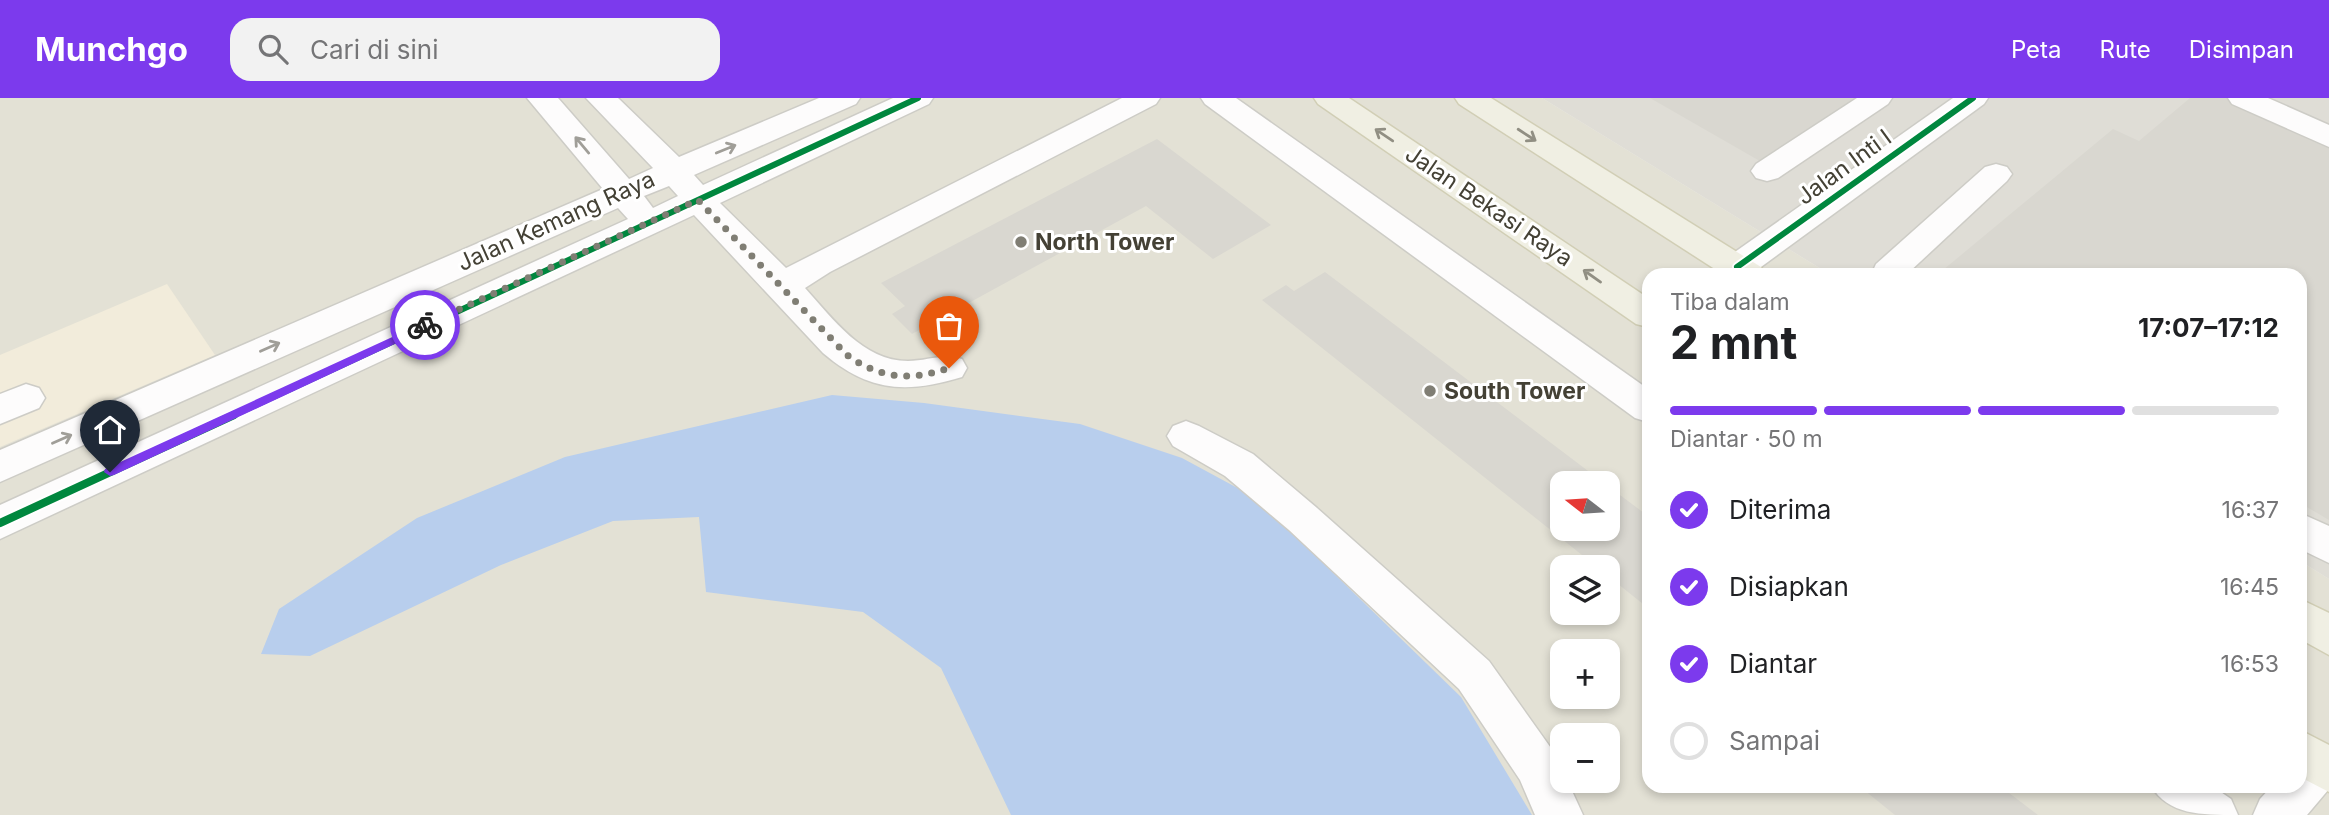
<!DOCTYPE html>
<html lang="id">
<meta charset="utf-8">
<style>
:root{--surface:#fff;--page:#f2f2f2;--text:#202124;--muted:#757577;--line:#e0e0e0;--accent:#7c3aed}
body{margin:0;font-family:Inter,sans-serif;background:var(--page);color:var(--text);height:100vh;display:flex;flex-direction:column;font-size:26px;white-space:nowrap}
*{box-sizing:border-box;margin:0}
p{font-size:23px;color:var(--muted)}
.icon{flex:none;width:38px;height:38px;fill:none;stroke:currentColor;stroke-width:2;stroke-linecap:round;stroke-linejoin:round}
.map{position:relative;flex:1;overflow:hidden}
.sheet{position:absolute;left:1642px;top:170px;width:665px;height:525px;display:flex;flex-direction:column;background:var(--surface);border-radius:21px;box-shadow:0 4px 10px #0003}
.sheet>*{flex:none}
.needle{width:46px;rotate:287deg}
.buttons{position:absolute;left:1550px;top:373px;display:grid;gap:14px}
.buttons a{display:grid;place-items:center;width:70px;height:70px;border-radius:14px;background:var(--surface);box-shadow:0 4px 10px #0003;font-size:35px}
.pin{position:absolute;display:grid;place-items:center;width:60px;height:60px;color:#fff;margin:-72px -30px;border-radius:50% 50% 50% 0;rotate:-45deg;box-shadow:0 0 7px #0007}
.pin .icon{rotate:45deg}
.courier{position:absolute;display:grid;place-items:center;width:70px;height:70px;margin:-35px;border:5px solid #7c3aed;border-radius:50%;background:#fff;color:#222;box-shadow:0 2px 9px #0007}
.summary em{font-style:normal;font-weight:700}
.summary div{display:flex;flex-direction:column-reverse}
.summary{display:flex;align-items:center;justify-content:space-between;height:119px;padding:0 28px}
h1{font-size:46px;font-weight:700;line-height:52px}
.bar{display:grid;grid-template-columns:repeat(4,1fr);gap:10px 7px;align-content:center;height:84px;padding:0 28px}
.bar i{height:9px;border-radius:5px;background:var(--line)}
.bar .on{background:var(--accent)}
.bar p{grid-column:span 4}
ol{padding:0 28px;list-style:none}
li{display:flex;align-items:center;gap:21px;height:77px}
li p{margin-inline-start:auto}
li .icon{padding:7px;border-radius:50%;background:var(--accent);color:#fff;stroke-width:4}
li:last-child{color:var(--muted)}
li i{width:38px;height:38px;border:4px solid var(--line);border-radius:50%}
header{display:flex;align-items:center;gap:42px;box-sizing:border-box;height:98px;padding:0 35px;background:var(--accent);color:#fff}
header strong{font-size:33px}
nav{display:flex;gap:38px;margin-inline-start:auto;font-size:24px}
.search{width:490px;height:63px;background:var(--page);display:flex;align-items:center;gap:18px;box-sizing:border-box;padding:0 24px;border-radius:21px;color:var(--muted);font-size:26px}
.map>svg:first-child{display:block}
</style>
<header>
<strong>Munchgo</strong>
<div class="search"><svg class="icon" aria-label="search" viewBox="0 0 24 24"><circle cx="10" cy="10" r="6"/><path d="M15 15l6 6"/></svg>Cari di sini</div>
<nav><a>Peta</a><a>Rute</a><a>Disimpan</a></nav>
</header>
<div class="map">
<svg width="2329" height="717" viewBox="0 0 2329 717">
<rect width="100%" height="100%" fill="#efeee8"/>
<path fill="#e3e1d5" fill-rule="evenodd" d="M0 0H1542L1831 177H1648V688H2300V463L2329 481V717H0ZM1563 385H1608V430H1563ZM1563 469H1608V514H1563ZM1563 553H1608V598H1563ZM1563 637H1608V682H1563Z"/>
<path fill="#f2ecdb" d="M167 186 215 257 0 349V257Z"/>
<path fill="#dfddd6" d="M1542 0H2329V481L2300 463V177H1831Z"/>
<path fill="#b8ceed" d="M832 297 924 305 1080 326 1182 360 1256 400 1461 599 1532 717H1011L941 570 863 514 706 494 699 419 613 423 501 467 310 558 261 556 279 511 417 420 565 359Z"/>
<g fill="#d9d7d0">
<path d="M1650 0H1860L1765 66Z"/>
<path d="M2190 0H2227L2329 46V422L2300 405V177H1937L2113 31 2139 43Z"/>
<path d="M1157 41 1271 127 1213 161 1146 108 912 236 892 216 905 208 881 185Z"/>
<path d="M1325 174 1604 385H1563V430H1608V388L1648 418V510L1608 478V469H1597L1262 202 1286 187 1294 193Z"/>
<path d="M1859 688H2000L2038 717H1895Z"/>
</g>
<g fill="none" stroke-linecap="round" stroke-linejoin="round">
<g stroke="#cdccc6" stroke-width="3">
<g id="minor">
<path d="M527 0H558L629 81 653 70 586 0H618L679 59 819 0H860L856 6 694 77 703 87 893 0H933L929 6 720 105 786 170 1122 0H1160L1156 6 830 174 805 190C833 221 863 263 908 263 927 263 943 255 962 261L967 270 962 279C906 296 869 294 823 255L694 117 0 441V407L628 121 618 110 0 384V352L603 91ZM669 88 678 98 653 110 644 98Z"/>
<path d="M1201 0H1236L1648 291V324L1635 320 1205 6Z"/>
<path d="M1857 0H1892L1888 6 1778 80 1767 83 1756 80 1751 73 1756 66Z"/>
<path d="M1953 0H1988L1984 6 1750 177H1725L1720 169 1725 161Z"/>
<path d="M2228 0H2268L2329 27V49L2232 6Z"/>
<path d="M1996 66 2007 69 2012 76 2007 83 1906 177H1871L1876 166 1985 69Z"/>
<path d="M26 286 39 290 45 300 39 310 0 326V296Z"/>
<path d="M1186 323 1199 328 1253 356 1317 410 1489 563 1553 653 1563 673V682H1567L1583 717H1535L1520 682 1459 591 1289 432 1225 378 1173 348 1167 338 1173 328Z"/>
<path d="M2300 415 2329 428V465L2300 451Z"/>
<path d="M2320 646 2329 649V691L2307 717H2253L2260 701 2272 688H2300V657L2304 652Z"/>
<path d="M2151 688H2212L2231 701 2238 717C2200 717 2169 717 2151 688Z"/>
</g>
</g>
<g stroke="#d1ceb5" stroke-width="3">
<g id="major">
<path d="M1314 0H1349L1648 200V229L1636 226 1318 6Z"/>
<path d="M1455 0H1491L1761 169 1766 177H1724L1459 6Z"/>
<path d="M2300 501 2329 515V557L2300 541Z"/>
<path d="M2300 632 2329 647V694L2300 679Z"/>
</g>
</g>
<use href="#minor" fill="#fdfcfc" fill-rule="evenodd"/>
<use href="#major" fill="#f0efe3" fill-rule="evenodd"/>
<g stroke="#fff" stroke-width="10">
<g id="cycleway-far1">
<path d="M1737 169 1973 0"/>
<path d="M230 319 918 0"/>
</g>
</g>
<g stroke="#fff" stroke-width="12">
<path id="cycleway" d="M0 425 234 317"/>
</g>
<use href="#cycleway-far1" stroke="#00873e" stroke-width="6"/>
<use href="#cycleway" stroke="#00873e" stroke-width="8"/>
</g>
<defs><path id="oneway-shaft" d="M-6 0H5M1.5-3L5.5 0L1.5 3" fill="none" stroke-width="1.6" stroke-linecap="round" stroke-linejoin="round" transform="scale(1.75)"/></defs>
<g stroke="#918f83">
<use href="#oneway-shaft" transform="translate(1384 37) rotate(-146)"/>
<use href="#oneway-shaft" transform="translate(1527 37) rotate(33)"/>
<use href="#oneway-shaft" transform="translate(1592 178) rotate(-145)"/>
</g>
<g stroke="#a09e98">
<use href="#oneway-shaft" transform="translate(582 47) rotate(-130)"/>
<use href="#oneway-shaft" transform="translate(726 51) rotate(-22)"/>
<use href="#oneway-shaft" transform="translate(270 249) rotate(-24)"/>
<use href="#oneway-shaft" transform="translate(62 341) rotate(-24)"/>
</g>
<path fill="#7c3aed" d="M425 224 429 225V230L114 377 110 378 104 374 105 371Z"/>
<g fill="none" stroke-linecap="round" stroke-linejoin="round">
<path stroke="#807e74" stroke-width="7" stroke-dasharray="0 12.6" d="M425 227 698 102 847 257C880 281 911 283 949 270"/>
</g>
<g fill="#807e74" stroke="#fff" stroke-width="2.5">
<circle cx="1021" cy="144" r="7"/>
<circle cx="1430" cy="293" r="7"/>
</g>
<g text-anchor="middle" stroke-width="6" stroke-linejoin="round" paint-order="stroke">
<g font-size="23" fill="#444135" stroke="#fff">
<text transform="translate(1844 69) rotate(-36)" y="8">Jalan Inti I</text>
<text transform="translate(1489 108) rotate(34)" y="8">Jalan Bekasi Raya</text>
<text transform="translate(556 123) rotate(-24)" y="8">Jalan Kemang Raya</text>
</g>
<g font-size="23" font-weight="bold" fill="#444135" stroke="#fff" text-anchor="start">
<text x="1035" y="152">North Tower</text>
<text x="1444" y="301">South Tower</text>
</g>
</g>
</svg>
<div class="buttons">
<a><svg class="needle" viewBox="-14 -14 28 28"><path d="M0-13l5 13h-10z" fill="#e53935"/><path d="M0 13l5-13h-10z" fill="#757577"/></svg></a>
<a><svg class="icon" aria-label="layers" viewBox="0 0 24 24"><path d="M12 4l9 5-9 5-9-5zM3 14l9 5 9-5"/></svg></a>
<a>+</a>
<a>−</a>
</div>
<div class="pin" style="left:949px;top:270px;background:#ea580c"><svg class="icon" aria-label="bag" viewBox="0 0 24 24"><path d="M5 8h14l-1 12H6zM9 8a3 3 0 0 1 6 0"/></svg></div>
<div class="pin" style="left:110px;top:374px;background:#1f2937"><svg class="icon" aria-label="home" viewBox="0 0 24 24"><path d="M3 11l9-7 9 7M6 9v11h12V9"/></svg></div>
<div class="courier" style="left:425px;top:227px"><svg class="icon" aria-label="bike" viewBox="0 0 24 24"><circle cx="6" cy="16" r="4"/><circle cx="18" cy="16" r="4"/><path d="M6 16l4-8h5l3 8M10 8l3 8H6M13 5h3"/></svg></div>
<section class="sheet">
<div class="summary"><div><h1>2 mnt</h1><p>Tiba dalam</p></div><em>17:07–17:12</em></div>
<div class="bar"><i class="on"></i><i class="on"></i><i class="on"></i><i></i><p>Diantar · 50 m</p></div>
<ol>
<li><svg class="icon" aria-label="check" viewBox="0 0 24 24"><path d="M5 12l5 5 9-10"/></svg>Diterima<p>16:37</p></li>
<li><svg class="icon" aria-label="check" viewBox="0 0 24 24"><path d="M5 12l5 5 9-10"/></svg>Disiapkan<p>16:45</p></li>
<li><svg class="icon" aria-label="check" viewBox="0 0 24 24"><path d="M5 12l5 5 9-10"/></svg>Diantar<p>16:53</p></li>
<li><i></i>Sampai</li>
</ol>
</section>
</div>
